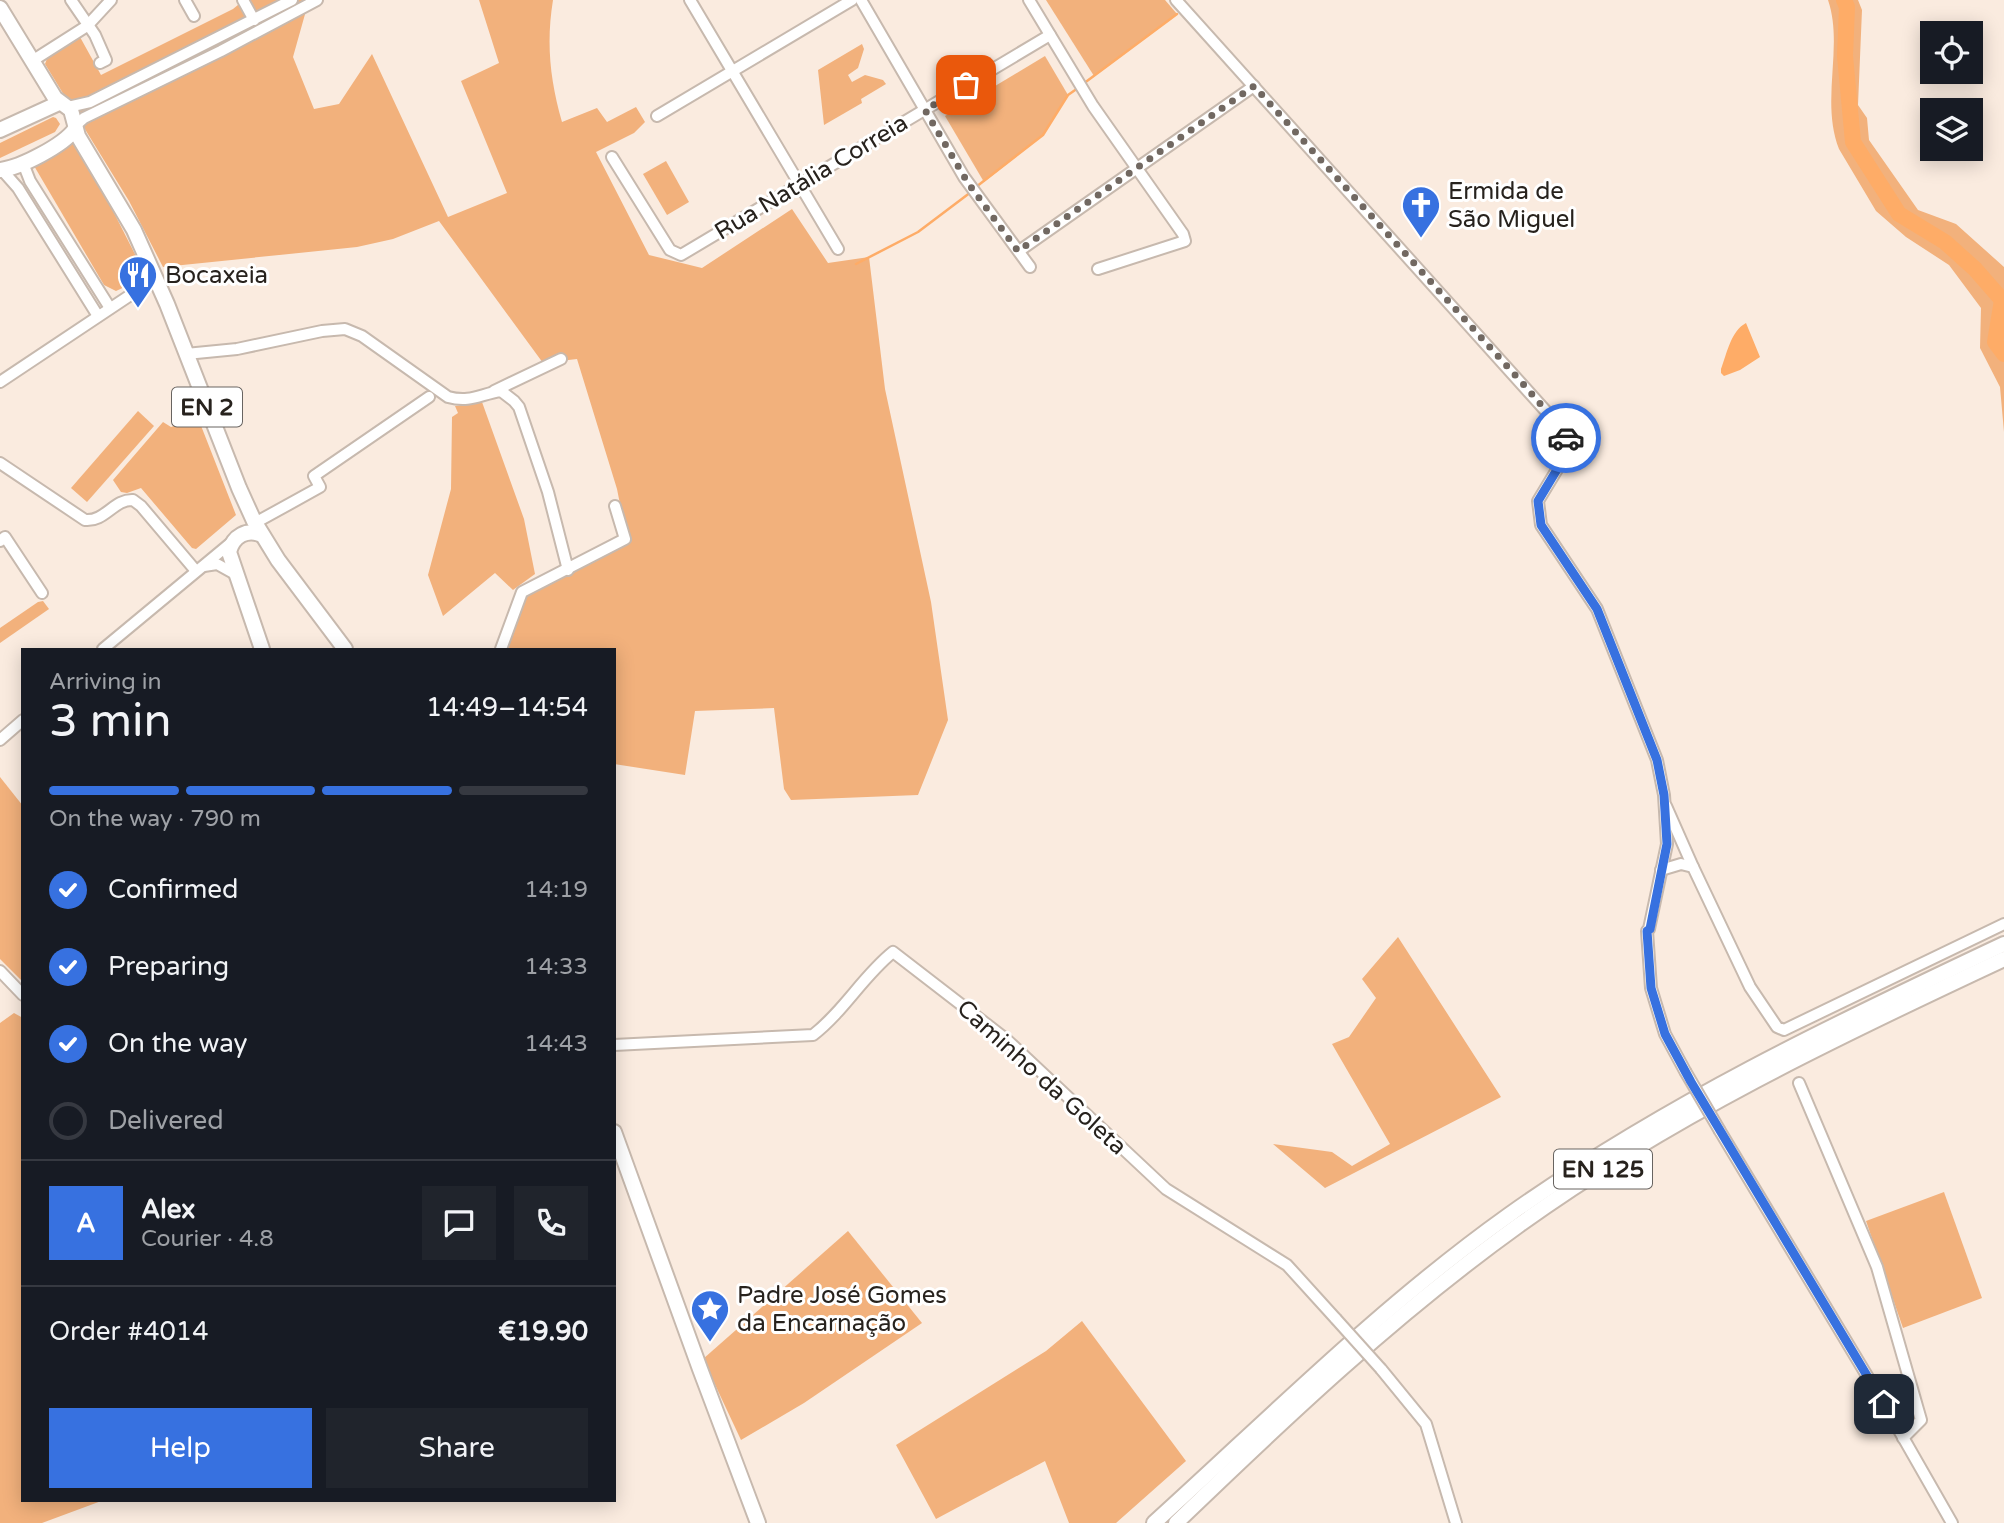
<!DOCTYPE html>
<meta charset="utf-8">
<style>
:root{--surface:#171b24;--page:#20242c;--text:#f1f3f6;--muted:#9ea1a6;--line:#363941;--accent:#3771e0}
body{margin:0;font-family:"Varela Round",sans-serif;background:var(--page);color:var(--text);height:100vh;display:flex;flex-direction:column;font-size:26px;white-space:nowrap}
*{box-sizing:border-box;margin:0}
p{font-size:23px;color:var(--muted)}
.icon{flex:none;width:38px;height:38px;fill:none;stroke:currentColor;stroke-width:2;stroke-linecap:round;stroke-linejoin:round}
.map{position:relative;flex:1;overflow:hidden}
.details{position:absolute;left:21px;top:648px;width:595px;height:854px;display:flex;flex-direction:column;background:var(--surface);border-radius:0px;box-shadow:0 4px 18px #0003}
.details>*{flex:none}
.fabs{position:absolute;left:1920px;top:21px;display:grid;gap:14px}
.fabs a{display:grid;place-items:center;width:63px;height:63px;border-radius:0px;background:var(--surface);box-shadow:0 4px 18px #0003;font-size:35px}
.pin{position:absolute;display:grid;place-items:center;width:60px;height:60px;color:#fff;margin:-30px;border-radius:14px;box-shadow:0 4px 10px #0006}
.courier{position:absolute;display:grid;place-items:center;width:70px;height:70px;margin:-35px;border:5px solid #3771e0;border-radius:50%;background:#fff;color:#222;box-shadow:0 2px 9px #0007}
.overview em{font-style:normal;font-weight:600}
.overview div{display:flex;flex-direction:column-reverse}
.overview{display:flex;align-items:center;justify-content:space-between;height:119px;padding:0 28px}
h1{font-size:46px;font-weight:600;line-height:52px}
.bar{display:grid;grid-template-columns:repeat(4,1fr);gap:10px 7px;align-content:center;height:84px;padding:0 28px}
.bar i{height:9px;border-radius:5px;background:var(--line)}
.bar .selected{background:var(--accent)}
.bar p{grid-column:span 4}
.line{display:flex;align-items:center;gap:18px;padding:0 28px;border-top:2px solid var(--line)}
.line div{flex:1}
.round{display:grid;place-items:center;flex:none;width:74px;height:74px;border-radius:0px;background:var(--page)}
ol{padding:0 28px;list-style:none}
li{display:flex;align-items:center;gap:21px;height:77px}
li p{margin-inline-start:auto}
li .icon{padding:7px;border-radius:50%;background:var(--accent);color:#fff;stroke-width:4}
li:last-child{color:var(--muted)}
li i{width:38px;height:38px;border:4px solid var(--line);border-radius:50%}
.cta{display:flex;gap:14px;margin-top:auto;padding:14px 28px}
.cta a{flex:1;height:80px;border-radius:0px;background:var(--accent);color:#fff;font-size:28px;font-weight:600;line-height:80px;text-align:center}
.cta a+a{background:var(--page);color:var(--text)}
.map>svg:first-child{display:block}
</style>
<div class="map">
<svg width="2004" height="1523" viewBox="0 0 2004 1523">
<rect width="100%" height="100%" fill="#faebdf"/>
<g fill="#f2b17c">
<path d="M244 0H309L293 57 314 109 339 104 372 54 448 217 507 193 461 81 499 63 479 0H553C546 43 550 80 562 122L597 108 607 122 636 107 645 122 634 133 596 152 649 255 702 268 792 209 828 263 869 257 885 389 931 602 948 720 918 795 791 800 784 789 774 708 695 711 685 775 614 764V649H507L524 598 628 544 617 489 577 359 543 363 439 221 393 239 357 247 163 267 129 201 45 64 48 56 80 37 101 75 233 9Z"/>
<path d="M1046 0H1165L1177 14 1094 76Z"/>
<path d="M1828 0H1858L1862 10 1858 105 1867 118 1869 140 1918 210 1956 224 2004 267V432L2000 387 1980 348 1981 308 1949 265 1906 237 1876 211 1839 149C1820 100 1844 47 1828 0Z"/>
<path d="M862 44 864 49 858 68 848 75 852 82 865 75 883 80 886 84 861 99 862 103 824 125 818 70Z"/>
<path d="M1045 56 1068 95 1043 135 984 182 945 116Z"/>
<path d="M53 117 56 118 60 124 55 132 0 158V143Z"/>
<path d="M69 137 110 205 139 262V276L129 285 116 291 104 285 30 159Z"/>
<path d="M666 161 689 202 667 215 643 174Z"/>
<path d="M482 402 524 519 535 574 513 590 495 573 443 616 428 575 451 489 452 417 458 413 455 406Z"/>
<path d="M138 411 154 426 87 502 71 488Z"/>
<path d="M198 418 236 515 196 549 192 548 141 488 127 493 121 492 113 480 163 422 171 427Z"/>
<path d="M43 601 49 609 0 643V628L38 602Z"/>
<path d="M0 777 23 806V982L0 959Z"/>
<path d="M1398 937 1501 1097 1325 1188 1273 1144 1332 1152 1352 1166 1390 1144 1332 1044 1349 1037 1376 998 1362 979Z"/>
<path d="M14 1013 23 1018V1500H104L42 1523H0V1023Z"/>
<path d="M1944 1192 1982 1298 1903 1328 1866 1221Z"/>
<path d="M848 1231 922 1323 804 1403 741 1440 703 1359Z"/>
<path d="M1082 1321 1186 1461 1116 1523H1069L1045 1461 936 1519 896 1445 1046 1351Z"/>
</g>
<path fill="#feac67" d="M1746 323 1760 357 1740 370 1724 376 1721 373V369C1727 353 1731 331 1746 323Z"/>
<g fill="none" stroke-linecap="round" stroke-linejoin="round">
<g stroke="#feac67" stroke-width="2.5">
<path d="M1083 84 1177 14"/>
<path d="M976 187 1043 135 1068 95 1078 88"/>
<path d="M856 264 918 232 971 192"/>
</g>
<path stroke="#feac67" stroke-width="16" d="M1844 0 1847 7 1845 56 1853 142 1899 214 1945 242 1975 269 2002 300 1995 342 2004 354"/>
<g stroke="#c7b9ae" stroke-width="14">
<g id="minor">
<path d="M71 0 95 35 106 60 100 63"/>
<path d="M185 0 194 16"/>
<path d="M243 0 254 20"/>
<path d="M690 0 838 249"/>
<path d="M861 0 964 177 1030 267"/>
<path d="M1029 0 1093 106 1183 234 1185 241 1098 269"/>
<path d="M1176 0 1562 429 1567 441V453L1538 501 1541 525 1597 609 1657 760 1664 795 1667 844 1649 929 1647 931 1651 988 1665 1034 1685 1071"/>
<path d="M32 61 87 26 111 0"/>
<path d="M68 107 90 102 292 0"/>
<path d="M657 116 852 0"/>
<path d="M75 126 84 118 221 51 317 0"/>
<path d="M612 157 670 250 681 255 1050 35"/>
<path d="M23 163 30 181 110 308"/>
<path d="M3 171 18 188 98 316"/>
<path d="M1019 251 1254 86"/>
<path d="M186 354 237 349 322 331 345 329 362 336 448 397C471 403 480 394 501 391L514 401 519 407 548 492 568 570"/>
<path d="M0 382 156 278"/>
<path d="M494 391 561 359"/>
<path d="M0 463 85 520C105 522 114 499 133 500L141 506 196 571"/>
<path d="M255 523 320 487 314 476 429 397"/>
<path d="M0 541 5 537 42 593"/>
<path d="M204 566 217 564 235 574"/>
<path d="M103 649 232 542"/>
<path d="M501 649 522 592 625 539 615 506"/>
<path d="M0 740 23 720"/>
<path d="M1666 806 1693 867"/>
<path d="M1661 870 1681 864 1693 867 1750 987 1777 1027 1784 1030 2004 924"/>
<path d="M0 971 23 995"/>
<path d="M614 1045 813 1035C844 1011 863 976 893 952L1007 1040 1166 1189 1287 1265 1336 1319"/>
<path d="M1799 1083 1877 1267 1921 1420 1903 1438"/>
<path d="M1720 1131 1884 1404 1952 1523"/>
<path d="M1381 1369 1426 1424 1456 1523"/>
</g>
</g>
<g stroke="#c7b9ae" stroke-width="18">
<g id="major">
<path d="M0 8 55 98 71 110 78 136 134 230 167 304 239 488 254 521 278 560 345 649"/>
<path d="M0 130 59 103"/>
<path d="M0 170C20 168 64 145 75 129"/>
<path d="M262 649 229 552C233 536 247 528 262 535"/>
<path d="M614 1132 700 1369 758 1523"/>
<path d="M1154 1523C1270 1418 1380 1307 1509 1215 1664 1105 1832 1025 2004 944"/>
<path d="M1176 1523C1285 1418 1395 1314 1519 1225 1669 1117 1837 1037 2004 959"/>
</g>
</g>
<use href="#minor" stroke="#fff" stroke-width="10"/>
<use href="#major" stroke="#fff" stroke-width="14"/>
<g stroke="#c7b9ae" stroke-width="14" stroke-linecap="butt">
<g id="minor-bridge">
<path d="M1685 1071 1720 1131"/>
<path d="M1336 1319 1381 1369"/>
</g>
</g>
<use href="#minor-bridge" stroke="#fff" stroke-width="10"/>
</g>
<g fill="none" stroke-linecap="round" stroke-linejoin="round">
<path stroke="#716861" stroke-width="7" stroke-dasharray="0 12.6" d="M966 85 925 110 968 183 1018 251 1254 86 1525 386 1562 429 1566 438"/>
<path stroke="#3771e0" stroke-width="9" d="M1566 438 1567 453 1538 501 1541 525 1597 609 1657 760 1664 795 1667 844 1650 929 1647 931 1651 988 1665 1034 1691 1082 1884 1404"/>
</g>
<defs>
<g id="church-pin" transform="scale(2.0125)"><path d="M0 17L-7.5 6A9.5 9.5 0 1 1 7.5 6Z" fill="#3771e0" stroke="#fff"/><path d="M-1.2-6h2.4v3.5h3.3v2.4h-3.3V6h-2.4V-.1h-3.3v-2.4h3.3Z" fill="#fff"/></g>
<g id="restaurant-pin" transform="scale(2.0125)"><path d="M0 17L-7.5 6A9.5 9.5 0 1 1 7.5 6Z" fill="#3771e0" stroke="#fff"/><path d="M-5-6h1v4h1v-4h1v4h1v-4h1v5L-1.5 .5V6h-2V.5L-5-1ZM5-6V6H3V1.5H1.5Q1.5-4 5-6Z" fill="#fff"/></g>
<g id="sight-pin" transform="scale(2.0125)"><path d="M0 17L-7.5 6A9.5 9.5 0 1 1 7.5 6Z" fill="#3771e0" stroke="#fff"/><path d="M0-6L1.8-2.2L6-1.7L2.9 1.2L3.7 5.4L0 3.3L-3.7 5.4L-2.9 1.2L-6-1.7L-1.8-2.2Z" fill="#fff"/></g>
</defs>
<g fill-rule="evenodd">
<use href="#church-pin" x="1421" y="205"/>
<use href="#restaurant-pin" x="138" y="275"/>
<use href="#sight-pin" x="710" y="1309"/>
</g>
<g text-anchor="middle" stroke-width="6" stroke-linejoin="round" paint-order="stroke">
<g fill="#fff" stroke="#686461" stroke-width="2">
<rect x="172" y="387.5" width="70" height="39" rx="5"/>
<rect x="1554" y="1149.5" width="98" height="39" rx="5"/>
</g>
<g font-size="23" font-weight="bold" fill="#27221d">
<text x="207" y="415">EN 2</text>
<text x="1603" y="1177">EN 125</text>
</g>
<g font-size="24" fill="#27221d" stroke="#fff">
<text transform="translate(811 177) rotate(-31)" y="8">Rua Natália Correia</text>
<text transform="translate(1042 1077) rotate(42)" y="8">Caminho da Goleta</text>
</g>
<g font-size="24" fill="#27221d" stroke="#fff" text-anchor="start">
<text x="1448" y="199">Ermida de<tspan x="1448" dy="28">São Miguel</tspan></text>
<text x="165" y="283">Bocaxeia</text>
<text x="737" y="1303">Padre José Gomes<tspan x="737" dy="28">da Encarnação</tspan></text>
</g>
</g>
</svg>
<div class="fabs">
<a><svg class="icon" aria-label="locate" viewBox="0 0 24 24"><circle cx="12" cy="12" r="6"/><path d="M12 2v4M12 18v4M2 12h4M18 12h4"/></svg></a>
<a><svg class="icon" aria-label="layers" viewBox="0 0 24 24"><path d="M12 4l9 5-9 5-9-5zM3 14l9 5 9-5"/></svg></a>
</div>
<div class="pin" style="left:966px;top:85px;background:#ea580c"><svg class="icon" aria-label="bag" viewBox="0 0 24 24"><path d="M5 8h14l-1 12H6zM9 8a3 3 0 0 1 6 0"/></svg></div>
<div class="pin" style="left:1884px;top:1404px;background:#1f2937"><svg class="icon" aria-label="home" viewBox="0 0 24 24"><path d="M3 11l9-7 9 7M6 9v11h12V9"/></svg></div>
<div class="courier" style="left:1566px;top:438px"><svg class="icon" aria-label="car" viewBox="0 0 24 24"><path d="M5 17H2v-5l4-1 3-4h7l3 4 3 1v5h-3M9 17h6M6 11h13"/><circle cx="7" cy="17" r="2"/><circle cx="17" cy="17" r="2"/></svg></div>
<section class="details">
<div class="overview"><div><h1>3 min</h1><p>Arriving in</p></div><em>14:49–14:54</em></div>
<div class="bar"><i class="selected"></i><i class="selected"></i><i class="selected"></i><i></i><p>On the way · 790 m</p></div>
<ol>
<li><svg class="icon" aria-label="check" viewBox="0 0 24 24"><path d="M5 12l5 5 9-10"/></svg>Confirmed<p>14:19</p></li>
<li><svg class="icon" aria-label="check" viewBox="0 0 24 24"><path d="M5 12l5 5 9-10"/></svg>Preparing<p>14:33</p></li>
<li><svg class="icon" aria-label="check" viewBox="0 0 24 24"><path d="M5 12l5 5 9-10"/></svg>On the way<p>14:43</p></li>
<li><i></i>Delivered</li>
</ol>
<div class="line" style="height:126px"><b class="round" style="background:var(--accent);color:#fff">A</b><div><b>Alex</b><p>Courier · 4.8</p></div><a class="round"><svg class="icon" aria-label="chat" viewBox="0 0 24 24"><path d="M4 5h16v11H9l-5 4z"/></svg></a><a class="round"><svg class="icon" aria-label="phone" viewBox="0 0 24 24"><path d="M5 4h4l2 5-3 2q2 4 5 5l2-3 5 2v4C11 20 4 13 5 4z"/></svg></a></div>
<div class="line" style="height:91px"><div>Order #4014</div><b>€19.90</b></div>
<div class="cta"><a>Help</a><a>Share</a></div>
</section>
</div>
